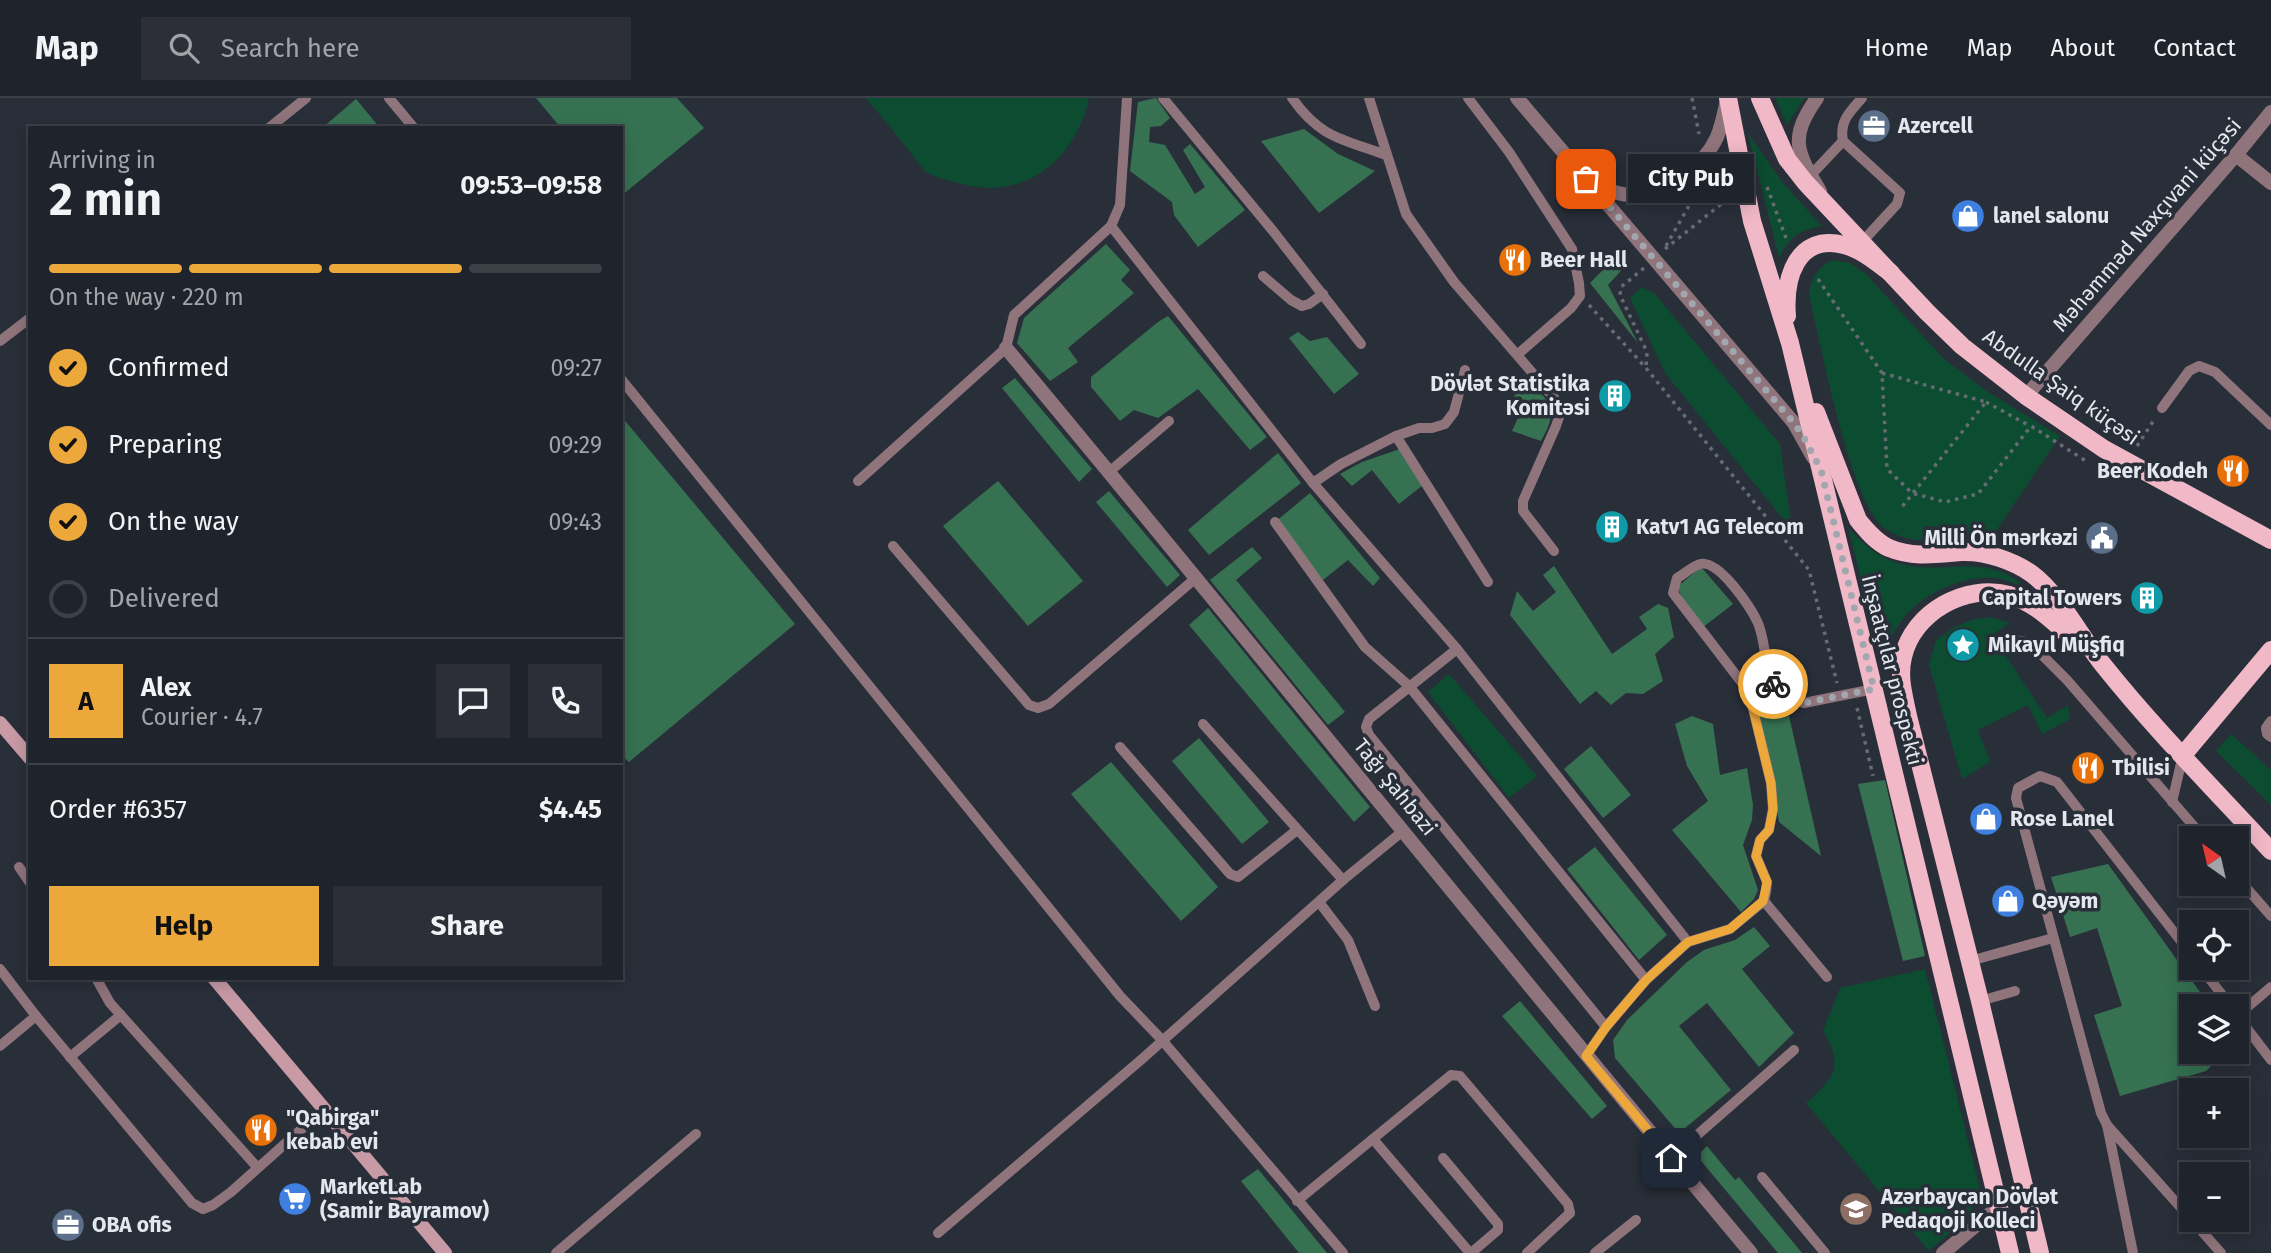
<!DOCTYPE html>
<meta charset="utf-8">
<style>
:root{--surface:#1f232b;--page:#2c2f37;--text:#f1f3f6;--muted:#a1a4a9;--line:#3c4047;--accent:#eda83c}
body{margin:0;font-family:"Fira Sans",sans-serif;background:var(--page);color:var(--text);height:100vh;display:flex;flex-direction:column;font-size:26px;white-space:nowrap}
*{box-sizing:border-box;margin:0}
p{font-size:23px;color:var(--muted)}
.icon{flex:none;width:38px;height:38px;fill:none;stroke:currentColor;stroke-width:2;stroke-linecap:round;stroke-linejoin:round}
.map{position:relative;flex:1;overflow:hidden}
.panel{position:absolute;left:28px;top:28px;width:595px;height:854px;display:flex;flex-direction:column;background:var(--surface);border-radius:0px;box-shadow:0 4px 18px #0003,0 0 0 2px var(--line)}
.panel>*{flex:none}
.needle{width:46px;rotate:326deg}
.controls{position:absolute;left:2179px;top:728px;display:grid;gap:14px}
.controls a{display:grid;place-items:center;width:70px;height:70px;border-radius:0px;background:var(--surface);box-shadow:0 4px 18px #0003,0 0 0 2px var(--line);font-size:35px}
.pin{position:absolute;display:grid;place-items:center;width:60px;height:60px;color:#fff;margin:-30px;border-radius:14px;box-shadow:0 4px 10px #0006}
.courier{position:absolute;display:grid;place-items:center;width:70px;height:70px;margin:-35px;border:5px solid #eda83c;border-radius:50%;background:#fff;color:#222;box-shadow:0 2px 9px #0007}
.bubble{position:absolute;height:49px;border-radius:0px;background:var(--surface);box-shadow:0 4px 18px #0003,0 0 0 2px var(--line);font-size:23px;font-weight:700;line-height:49px;text-align:center}
.overview em{font-style:normal;font-weight:700}
.overview div{display:flex;flex-direction:column-reverse}
.overview{display:flex;align-items:center;justify-content:space-between;height:119px;padding:0 21px}
h1{font-size:46px;font-weight:700;line-height:52px}
.bar{display:grid;grid-template-columns:repeat(4,1fr);gap:10px 7px;align-content:center;height:84px;padding:0 21px}
.bar i{height:9px;border-radius:5px;background:var(--line)}
.bar .on{background:var(--accent)}
.bar p{grid-column:span 4}
.line{display:flex;align-items:center;gap:18px;padding:0 21px;border-top:2px solid var(--line)}
.line div{flex:1}
.round{display:grid;place-items:center;flex:none;width:74px;height:74px;border-radius:0px;background:var(--page)}
ol{padding:0 21px;list-style:none}
li{display:flex;align-items:center;gap:21px;height:77px}
li p{margin-inline-start:auto}
li .icon{padding:7px;border-radius:50%;background:var(--accent);color:#111;stroke-width:4}
li:last-child{color:var(--muted)}
li i{width:38px;height:38px;border:4px solid var(--line);border-radius:50%}
.cta{display:flex;gap:14px;margin-top:auto;padding:14px 21px}
.cta a{flex:1;height:80px;border-radius:0px;background:var(--accent);color:#111;font-size:28px;font-weight:700;line-height:80px;text-align:center}
.cta a+a{background:var(--page);color:var(--text)}
header{display:flex;align-items:center;gap:42px;box-sizing:border-box;height:98px;padding:0 35px;background:var(--surface);border-bottom:2px solid var(--line)}
header strong{font-size:33px}
nav{display:flex;gap:38px;margin-inline-start:auto;font-size:24px}
.search{width:490px;height:63px;background:var(--page);display:flex;align-items:center;gap:18px;box-sizing:border-box;padding:0 24px;border-radius:0px;color:var(--muted);font-size:26px}
.map>svg:first-child{display:block}
</style>
<header>
<strong>Map</strong>
<div class="search"><svg class="icon" aria-label="search" viewBox="0 0 24 24"><circle cx="10" cy="10" r="6"/><path d="M15 15l6 6"/></svg>Search here</div>
<nav><a>Home</a><a>Map</a><a>About</a><a>Contact</a></nav>
</header>
<div class="map">
<svg width="2271" height="1155" viewBox="0 0 2271 1155">
<rect width="100%" height="100%" fill="#292f39"/>
<g fill="#0c4c30">
<path d="M866 0H1089C1075 63 1024 104 958 85 949 82 936 80 928 75 921 70 916 61 910 54 896 36 881 18 866 0Z"/>
<path d="M1775 0H1804L1787 27Z"/>
<path d="M1748 35 1783 85 1822 128C1797 133 1791 138 1779 160Z"/>
<path d="M1832 162 1850 165 1866 176 1944 261 1988 294 2060 338 1998 430 1994 442C1962 443 1911 450 1884 430 1850 404 1821 245 1809 198 1810 181 1817 170 1832 162Z"/>
<path d="M1642 189 1655 196 1780 346 1792 432 1665 275 1630 200Z"/>
<path d="M1848 429C1877 464 1903 472 1949 469 1965 468 1982 467 1998 473 2014 478 2026 489 2039 500 2025 491 2012 482 1995 480 1957 477 1907 502 1892 539 1888 549 1887 561 1884 571Z"/>
<path d="M1990 519 2010 525 1992 537 2047 620 2068 607 2070 621 2042 636 2028 607 1978 632 1990 664 1962 681 1929 567 1936 542 1955 529 1971 522Z"/>
<path d="M1449 576 1537 678 1509 700 1428 594Z"/>
<path d="M2231 636 2271 672V707L2216 653Z"/>
<path d="M1925 871 1980 1091C1975 1119 1949 1134 1929 1153L1806 1005C1834 980 1845 968 1823 933L1840 890Z"/>
</g>
<g fill="#367252">
<path d="M536 0H677L704 30 621 98V30H561Z"/>
<path d="M1156 0 1170 20 1161 28 1150 29 1149 44 1165 47 1195 96 1205 89 1183 52 1190 46 1245 112 1198 149 1174 117 1172 104 1130 73 1138 4Z"/>
<path d="M356 1 380 30H322Z"/>
<path d="M1304 31 1338 56 1375 73 1319 115 1261 43Z"/>
<path d="M1106 146 1130 172 1121 182 1134 195 1068 250 1078 264 1050 283 1017 245 1024 220Z"/>
<path d="M1624 151 1627 166 1608 187 1638 245 1590 185Z"/>
<path d="M1168 218 1267 339 1250 352 1198 291 1158 320 1134 312 1120 323 1091 289V279L1158 224Z"/>
<path d="M1298 234 1310 243 1327 239 1359 276 1334 296 1289 240Z"/>
<path d="M1524 277C1548 304 1561 308 1541 343L1512 333 1518 320 1507 314Z"/>
<path d="M1015 280 1092 371 1079 384 1002 290Z"/>
<path d="M621 318 795 526 629 664 621 657Z"/>
<path d="M1400 351 1423 387 1399 406 1372 372 1352 388 1340 376 1362 364Z"/>
<path d="M1278 355 1301 385 1209 457 1188 432Z"/>
<path d="M998 383 1083 483 1028 528 943 428Z"/>
<path d="M1109 393 1180 477 1167 489 1096 404Z"/>
<path d="M1310 395 1380 480 1373 488 1348 462 1323 482 1275 424Z"/>
<path d="M1252 449 1262 460 1236 482 1345 614 1328 627 1210 482Z"/>
<path d="M1554 468 1612 556 1647 531 1639 519 1658 506 1668 510 1674 539 1655 556 1663 583 1643 596 1626 595 1611 607 1596 593 1580 606 1510 517 1517 493 1533 513 1556 494 1543 477Z"/>
<path d="M1701 469 1733 506 1698 533 1677 489Z"/>
<path d="M1208 510 1370 709 1354 724 1189 527Z"/>
<path d="M1762 584 1789 618 1821 758 1779 724 1753 588Z"/>
<path d="M1692 618 1713 626 1720 677 1747 670 1753 707 1752 722 1743 747 1758 792 1754 801 1741 814 1672 732 1708 703 1687 668 1675 626Z"/>
<path d="M1199 640 1269 724 1242 746 1172 663Z"/>
<path d="M1591 648 1631 697 1603 720 1564 671Z"/>
<path d="M1111 664 1218 789 1181 823 1071 696Z"/>
<path d="M1885 682 1925 858 1903 863 1858 686Z"/>
<path d="M1595 749 1667 837 1639 862 1567 771Z"/>
<path d="M2108 766 2210 908H2191V954H2225L2206 973 2120 998 2094 917 2122 908 2097 830 2070 839 2051 779Z"/>
<path d="M1754 829 1770 848 1742 871 1794 935 1759 969 1707 905 1679 928 1731 992 1679 1035 1615 960 1613 942 1627 922 1687 864 1704 852 1735 842Z"/>
<path d="M1520 903 1607 1008 1592 1021 1502 918Z"/>
<path d="M1707 1048 1735 1082 1739 1079 1802 1155H1778L1697 1058Z"/>
<path d="M1258 1071 1327 1155H1299L1241 1083Z"/>
</g>
<g fill="none" stroke-linecap="round" stroke-linejoin="round">
<g stroke="#666b74" stroke-width="3.5" stroke-dasharray="3.5 5" stroke-linecap="butt">
<path d="M1692 0 1699 36"/>
<path d="M1712 72 1726 90"/>
<path d="M1767 89 1786 140"/>
<path d="M1666 148 1702 85"/>
<path d="M1665 151 1730 99"/>
<path d="M1644 170 1621 189 1620 197 1647 254 1646 270"/>
<path d="M1818 181 1882 275 1887 371 1912 395 1945 404 1978 396 2031 328 2086 363"/>
<path d="M1589 207 1646 270 1809 472 1837 585"/>
<path d="M1882 275 1986 304 1901 410"/>
<path d="M1986 304 2030 328"/>
<path d="M2137 348 2154 322"/>
<path d="M1857 610 1873 678"/>
</g>
<g stroke="#90747b" stroke-width="10">
<path d="M389 0 414 30"/>
<path d="M1163 0 1273 133 1361 246"/>
<path d="M1292 0C1320 40 1342 41 1386 57"/>
<path d="M1369 0 1406 116 1454 184 1555 301 1560 316 1556 328 1523 403V413L1554 453"/>
<path d="M1468 0 1509 54 1572 151 1579 185 1580 198 1571 210 1518 256"/>
<path d="M269 30 306 0"/>
<path d="M1843 43C1839 23 1850 14 1862 0"/>
<path d="M1811 77 1843 43 1900 95 1897 106 1862 144"/>
<path d="M1111 128 1313 385 1457 551 1688 844"/>
<path d="M1263 178 1291 202 1302 208 1309 206 1323 196"/>
<path d="M0 243 30 220"/>
<path d="M621 281 1120 898 1162 942 1343 1155"/>
<path d="M2162 310 2189 273 2199 268 2215 274 2271 327"/>
<path d="M1396 338 1488 484"/>
<path d="M1109 374 1169 323"/>
<path d="M858 383 1006 250 1014 217 1111 128 1120 107 1127 0"/>
<path d="M1313 385 1341 366 1396 338 1419 330H1432L1445 326 1454 314 1465 272"/>
<path d="M1275 424 1365 549 1409 588 1646 882"/>
<path d="M893 448 1029 607 1038 610 1049 606 1197 479"/>
<path d="M2013 542 2026 544 2033 548 2067 582 2204 740"/>
<path d="M1457 551 1369 621 1366 629 1369 637 1606 929"/>
<path d="M1749 594 1755 588 1769 584 1789 601 1804 605 1874 591"/>
<path d="M2271 623 2266 630 2267 636 2271 639"/>
<path d="M1203 626 1343 782"/>
<path d="M1120 649 1230 776 1238 779 1297 732"/>
<path d="M2172 704 2183 657"/>
<path d="M19 769 30 785"/>
<path d="M2236 778 2271 818"/>
<path d="M1764 803 1827 879"/>
<path d="M1319 804 1348 842 1375 908"/>
<path d="M2191 856 2057 684 2040 678 2018 690 2016 700 2101 1015 2107 1027 2191 1121"/>
<path d="M1970 863 2053 840"/>
<path d="M2201 870 2231 908"/>
<path d="M0 871 36 918 192 1105 203 1111 213 1107 231 1094 324 1011"/>
<path d="M96 880 110 905 257 1069"/>
<path d="M1980 903 2015 893"/>
<path d="M2236 916 2271 962"/>
<path d="M2238 917 2271 889"/>
<path d="M0 948 36 918"/>
<path d="M1586 958 1606 929 1646 882 1688 844 1730 831 1764 803 1766 794 1767 784 1756 758 1760 742 1769 732 1773 711 1771 685 1749 594 1673 495 1677 480C1684 476 1693 468 1700 466 1719 461 1751 510 1758 525 1765 543 1766 565 1769 584"/>
<path d="M70 959 121 917"/>
<path d="M2107 1027 2133 1155"/>
<path d="M1373 1041 1470 1155"/>
<path d="M1443 1060 1498 1126V1132L1471 1155"/>
<path d="M1671 1060 1794 952"/>
<path d="M1762 1079 1825 1155"/>
<path d="M1297 1103 1451 977 1460 978 1568 1106 1570 1115 1527 1155"/>
<path d="M2192 1122 2221 1155"/>
<path d="M938 1135 1142 961 1343 782 1403 733"/>
<path d="M556 1155 696 1036"/>
<path d="M1595 1155 1636 1122"/>
</g>
<g stroke="#90747b" stroke-width="14">
<path d="M1517 0 1794 325 1813 359"/>
<path d="M1817 0C1789 40 1796 53 1820 93"/>
<path d="M2236 57 2271 85"/>
<path d="M1590 84C1605 91 1620 98 1637 97 1667 96 1705 66 1717 39 1722 27 1724 15 1727 2"/>
<path d="M1006 250C1256 550 1500 856 1751 1155"/>
<path d="M2026 298 2236 57 2271 14"/>
<path d="M1943 1155 1998 1109"/>
</g>
<g stroke="#c79aa6" stroke-width="14">
<path d="M0 625 30 660"/>
<path d="M214 880 445 1155"/>
</g>
<g stroke="#f1b8c7" stroke-width="18">
<path d="M1728 0 1752 123 1790 245 2010 1155"/>
<path d="M1760 0 1787 61 1805 84 1927 214 1962 248 2026 298 2104 351 2271 442"/>
<path d="M1787 218C1784 181 1796 135 1844 147 1861 151 1877 165 1891 175"/>
<path d="M1816 314 1858 422C1866 432 1876 444 1889 450 1913 460 1937 456 1962 454 1985 453 2014 463 2032 476 2060 497 2081 540 2104 568 2156 633 2215 692 2271 753"/>
<path d="M2183 657 2271 552"/>
<path d="M2040 1155 1980 903 1908 618C1904 598 1898 579 1903 559 1913 514 1966 485 2009 497 2037 505 2058 528 2079 547"/>
</g>
</g>
<g fill="none" stroke-linecap="round" stroke-linejoin="round">
<path stroke="#a2a7af" stroke-width="7" stroke-dasharray="0 12.6" d="M1586 81 1794 325 1804 340 1821 372 1874 591 1804 605 1789 601 1773 586"/>
<path stroke="#eda83c" stroke-width="9" d="M1671 1060 1586 958 1606 929 1646 882 1688 844 1730 831 1763 803 1767 784 1756 758 1760 742 1769 732 1773 711 1771 685 1749 594 1755 588 1769 584 1773 586"/>
</g>
<defs>
<g id="office-disc" transform="scale(1.75)"><circle r="9.5" fill="#5c6f8a" stroke="#292f39"/><path d="M-6-3h4V-5.5h4V-3h4V5H-6ZM-1-4.5V-3h2v-1.5ZM-6 0V1H6V0Z" fill="#fff"/></g>
<g id="shop-disc" transform="scale(1.75)"><circle r="9.5" fill="#3f7fe0" stroke="#292f39"/><path d="M-5-2.5h2.3a2.7 3.5 0 0 1 5.4 0H5L5.5 6h-11ZM-1.5-2.5h3a1.5 2.3 0 0 0-3 0Z" fill="#fff"/></g>
<g id="restaurant-disc" transform="scale(1.75)"><circle r="9.5" fill="#e8710a" stroke="#292f39"/><path d="M-5-6h1v4h1v-4h1v4h1v-4h1v5L-1.5 .5V6h-2V.5L-5-1ZM5-6V6H3V1.5H1.5Q1.5-4 5-6Z" fill="#fff"/></g>
<g id="building-disc" transform="scale(1.75)"><circle r="9.5" fill="#0f9aa8" stroke="#292f39"/><path d="M-4-6H4V6H1V3H-1V6H-4ZM-2.5-4.3h1.7v1.8h-1.7ZM.8-4.3h1.7v1.8H.8ZM-2.5-1h1.7V.8h-1.7ZM.8-1h1.7V.8H.8Z" fill="#fff"/></g>
<g id="civic-disc" transform="scale(1.75)"><circle r="9.5" fill="#5c6f8a" stroke="#292f39"/><path d="M-.6-6.5H3V-4.5H.6V-3L4-1V1h2V6H-6V1h2V-1L-.6-3ZM-1.2 2.5V6h2.4V2.5Z" fill="#fff"/></g>
<g id="sight-disc" transform="scale(1.75)"><circle r="9.5" fill="#0f9aa8" stroke="#292f39"/><path d="M0-6L1.8-2.2L6-1.7L2.9 1.2L3.7 5.4L0 3.3L-3.7 5.4L-2.9 1.2L-6-1.7L-1.8-2.2Z" fill="#fff"/></g>
<g id="supermarket-disc" transform="scale(1.75)"><circle r="9.5" fill="#3f7fe0" stroke="#292f39"/><path d="M-6-5.5h2.5l.6 2H6L4.5 2H-2.5L-4.4-4H-6ZM-1.5 3.2a1.3 1.3 0 1 0 .1 0ZM3 3.2a1.3 1.3 0 1 0 .1 0Z" fill="#fff"/></g>
<g id="university-disc" transform="scale(1.75)"><circle r="9.5" fill="#8d6e63" stroke="#292f39"/><path d="M0-5L7-2L0 1L-7-2ZM-4 1L0 2.5L4 1V4Q0 6-4 4Z" fill="#fff"/></g>
</defs>
<g fill-rule="evenodd">
<use href="#office-disc" x="1874" y="28"/>
<use href="#shop-disc" x="1968" y="118"/>
<use href="#restaurant-disc" x="1515" y="162"/>
<use href="#building-disc" x="1615" y="298"/>
<use href="#restaurant-disc" x="2233" y="373"/>
<use href="#building-disc" x="1612" y="429"/>
<use href="#civic-disc" x="2102" y="440"/>
<use href="#building-disc" x="2147" y="500"/>
<use href="#sight-disc" x="1963" y="547"/>
<use href="#restaurant-disc" x="2088" y="670"/>
<use href="#shop-disc" x="1986" y="721"/>
<use href="#shop-disc" x="2008" y="803"/>
<use href="#restaurant-disc" x="261" y="1032"/>
<use href="#supermarket-disc" x="295" y="1101"/>
<use href="#university-disc" x="1856" y="1111"/>
<use href="#office-disc" x="68" y="1127"/>
</g>
<g text-anchor="middle" stroke-width="7" stroke-linejoin="round" paint-order="stroke">
<g font-size="21" font-weight="bold" fill="#e3e7ee" stroke="#292f39" text-anchor="start">
<text x="1898" y="35">Azercell</text>
<text x="1993" y="125">lanel salonu</text>
<text x="1540" y="169">Beer Hall</text>
<text x="1590" y="293" text-anchor="end">Dövlət Statistika<tspan x="1590" dy="24">Komitəsi</tspan></text>
<text x="2208" y="380" text-anchor="end">Beer Kodeh</text>
<text x="1636" y="436">Katv1 AG Telecom</text>
<text x="2078" y="447" text-anchor="end">Milli Ön mərkəzi</text>
<text x="2122" y="507" text-anchor="end">Capital Towers</text>
<text x="1988" y="554">Mikayıl Müşfiq</text>
<text x="2112" y="677">Tbilisi</text>
<text x="2010" y="728">Rose Lanel</text>
<text x="2032" y="810">Qəyəm</text>
<text x="286" y="1027">"Qabirga"<tspan x="286" dy="24">kebab evi</tspan></text>
<text x="320" y="1096">MarketLab<tspan x="320" dy="24">(Samir Bayramov)</tspan></text>
<text x="1881" y="1106">Azərbaycan Dövlət<tspan x="1881" dy="24">Pedaqoji Kolleci</tspan></text>
<text x="92" y="1134">OBA ofis</text>
</g>
<g font-size="21" fill="#e3e7ee" stroke="#292f39">
<text transform="translate(2147 127) rotate(-49)" y="7">Məhəmməd Naxçıvani küçəsi</text>
<text transform="translate(2061 289) rotate(35)" y="7">Abdulla Şaiq küçəsi</text>
<text transform="translate(1892 572) rotate(76)" y="7">İnşaatçılar prospekti</text>
<text transform="translate(1395 689) rotate(51)" y="7">Tağı Şahbazi</text>
</g>
</g>
</svg>
<div class="controls">
<a><svg class="needle" viewBox="-14 -14 28 28"><path d="M0-13l5 13h-10z" fill="#e53935"/><path d="M0 13l5-13h-10z" fill="#a1a4a9"/></svg></a>
<a><svg class="icon" aria-label="locate" viewBox="0 0 24 24"><circle cx="12" cy="12" r="6"/><path d="M12 2v4M12 18v4M2 12h4M18 12h4"/></svg></a>
<a><svg class="icon" aria-label="layers" viewBox="0 0 24 24"><path d="M12 4l9 5-9 5-9-5zM3 14l9 5 9-5"/></svg></a>
<a>+</a>
<a>−</a>
</div>
<div class="pin" style="left:1586px;top:81px;background:#ea580c"><svg class="icon" aria-label="bag" viewBox="0 0 24 24"><path d="M5 8h14l-1 12H6zM9 8a3 3 0 0 1 6 0"/></svg></div>
<div class="pin" style="left:1671px;top:1060px;background:#1f2937"><svg class="icon" aria-label="home" viewBox="0 0 24 24"><path d="M3 11l9-7 9 7M6 9v11h12V9"/></svg></div>
<div class="courier" style="left:1773px;top:586px"><svg class="icon" aria-label="bike" viewBox="0 0 24 24"><circle cx="6" cy="16" r="4"/><circle cx="18" cy="16" r="4"/><path d="M6 16l4-8h5l3 8M10 8l3 8H6M13 5h3"/></svg></div>
<div class="bubble" style="left:1628px;top:56px;width:126px">City Pub</div>
<section class="panel">
<div class="overview"><div><h1>2 min</h1><p>Arriving in</p></div><em>09:53–09:58</em></div>
<div class="bar"><i class="on"></i><i class="on"></i><i class="on"></i><i></i><p>On the way · 220 m</p></div>
<ol>
<li><svg class="icon" aria-label="check" viewBox="0 0 24 24"><path d="M5 12l5 5 9-10"/></svg>Confirmed<p>09:27</p></li>
<li><svg class="icon" aria-label="check" viewBox="0 0 24 24"><path d="M5 12l5 5 9-10"/></svg>Preparing<p>09:29</p></li>
<li><svg class="icon" aria-label="check" viewBox="0 0 24 24"><path d="M5 12l5 5 9-10"/></svg>On the way<p>09:43</p></li>
<li><i></i>Delivered</li>
</ol>
<div class="line" style="height:126px"><b class="round" style="background:var(--accent);color:#111">A</b><div><b>Alex</b><p>Courier · 4.7</p></div><a class="round"><svg class="icon" aria-label="chat" viewBox="0 0 24 24"><path d="M4 5h16v11H9l-5 4z"/></svg></a><a class="round"><svg class="icon" aria-label="phone" viewBox="0 0 24 24"><path d="M5 4h4l2 5-3 2q2 4 5 5l2-3 5 2v4C11 20 4 13 5 4z"/></svg></a></div>
<div class="line" style="height:91px"><div>Order #6357</div><b>$4.45</b></div>
<div class="cta"><a>Help</a><a>Share</a></div>
</section>
</div>
